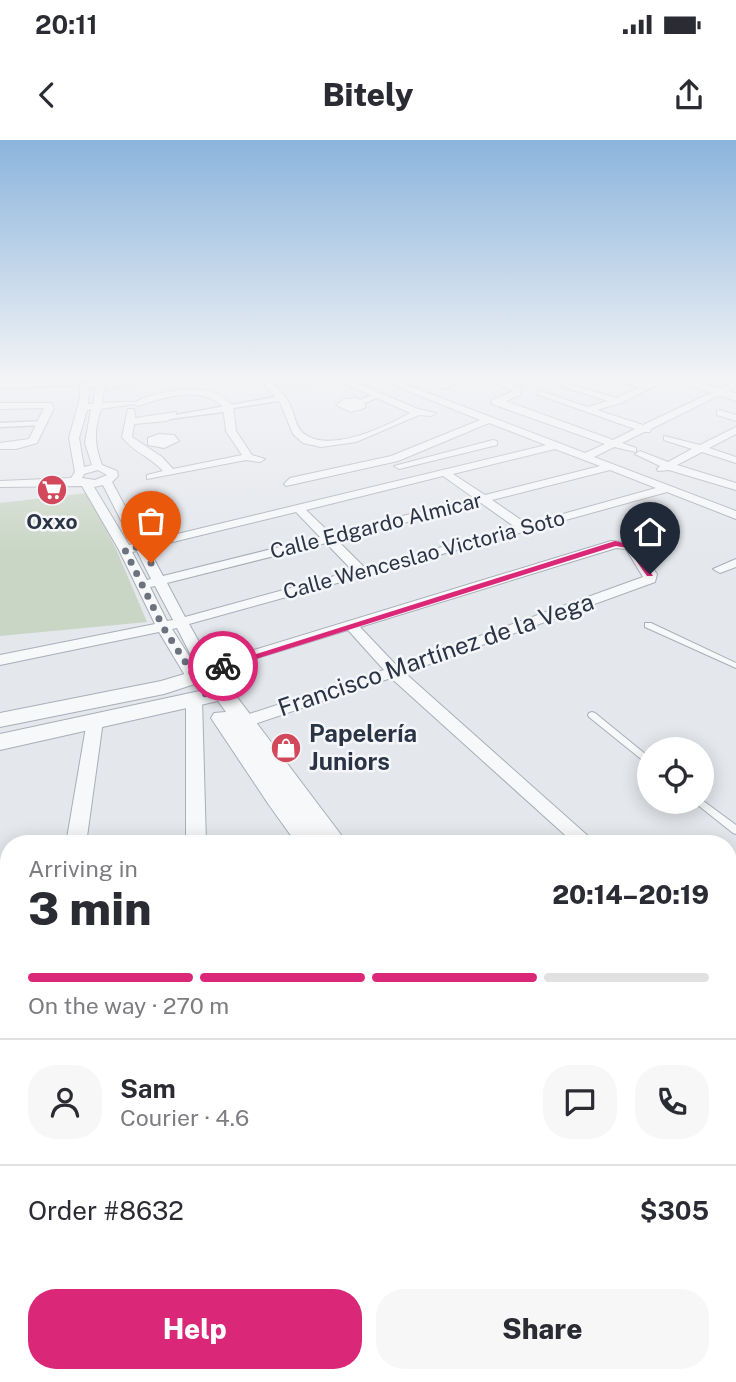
<!DOCTYPE html>
<meta charset="utf-8">
<style>
:root{--surface:#fff;--page:#f7f7f7;--text:#2b2b33;--muted:#7c7c81;--line:#e1e1e2;--accent:#db2777}
body{margin:0;font-family:"Public Sans",sans-serif;background:var(--page);color:var(--text);height:100vh;display:flex;flex-direction:column;font-size:26px;white-space:nowrap}
*{box-sizing:border-box;margin:0}
p{font-size:23px;color:var(--muted)}
.icon{flex:none;width:38px;height:38px;fill:none;stroke:currentColor;stroke-width:2;stroke-linecap:round;stroke-linejoin:round}
.map{position:relative;flex:1;overflow:hidden}
.sheet{position:absolute;left:0px;top:695px;width:737px;height:548px;display:flex;flex-direction:column;background:var(--surface);border-radius:28px 28px 0 0;box-shadow:0 4px 18px #0003}
.sheet>*{flex:none}
.fabs{position:absolute;left:637px;top:597px;display:grid;gap:14px}
.fabs a{display:grid;place-items:center;width:77px;height:77px;border-radius:50%;background:var(--surface);box-shadow:0 4px 18px #0003;font-size:35px}
.pin{position:absolute;display:grid;place-items:center;width:60px;height:60px;color:#fff;margin:-72px -30px;border-radius:50% 50% 50% 0;rotate:-45deg;box-shadow:0 0 7px #0007}
.pin .icon{rotate:45deg}
.courier{position:absolute;display:grid;place-items:center;width:70px;height:70px;margin:-35px;border:5px solid #db2777;border-radius:50%;background:#fff;color:#222;box-shadow:0 2px 9px #0007}
.overview em{font-style:normal;font-weight:800}
.overview div{display:flex;flex-direction:column-reverse}
.overview{display:flex;align-items:center;justify-content:space-between;height:119px;padding:0 28px}
h1{font-size:46px;font-weight:800;line-height:52px}
.bar{display:grid;grid-template-columns:repeat(4,1fr);gap:10px 7px;align-content:center;height:84px;padding:0 28px}
.bar i{height:9px;border-radius:5px;background:var(--line)}
.bar .active{background:var(--accent)}
.bar p{grid-column:span 4}
.line{display:flex;align-items:center;gap:18px;padding:0 28px;border-top:2px solid var(--line)}
.line div{flex:1}
.round{display:grid;place-items:center;flex:none;width:74px;height:74px;border-radius:28px;background:var(--page)}
.cta{display:flex;gap:14px;margin-top:auto;padding:14px 28px}
.cta a{flex:1;height:80px;border-radius:28px;background:var(--accent);color:#fff;font-size:28px;font-weight:800;line-height:80px;text-align:center}
.cta a+a{background:var(--page);color:var(--text)}
.status{display:flex;justify-content:space-between;align-items:center;height:49px;padding:0 35px;background:var(--surface);direction:ltr}
.status svg{height:19px;fill:currentColor}
header{display:flex;justify-content:space-between;align-items:center;height:91px;padding:0 28px;background:var(--surface);font-size:32px;font-weight:800}
.map>svg:first-child{display:block}
</style>
<div class="status"><b>20:11</b><svg viewBox="0 0 49 12"><path d="M0 12V9h3v3zM5 12V6h3v6zM10 12V3h3v9zM15 12V0h3v12zM26 1h20v11H26zM47 4h2v5h-2z"/></svg></div>
<header><svg class="icon" aria-label="back" viewBox="0 0 24 24"><path d="M15 5l-7 7 7 7"/></svg>Bitely<svg class="icon" aria-label="share" viewBox="0 0 24 24"><path d="M12 15V3M7 8l5-5 5 5M5 13v7h14v-7"/></svg></header>
<div class="map">
<svg width="736" height="1242" viewBox="0 0 736 1242">
<rect width="100%" height="100%" fill="#e4e7ec"/>
<g fill="#c9d6c5">
<path d="M266 237H331L321 241 323 245 282 251Z"/>
<path d="M87 353 116 409 147 482 0 496V363Z"/>
</g>
<g fill="none" stroke-linecap="round" stroke-linejoin="round">
<g stroke="#a9aeb7" stroke-width="2">
<g id="service">
<path d="M179 237H191L100 251 98 250Z"/>
<path d="M645 483H651L736 523V528L645 487Z"/>
<path d="M592 572 595 573 649 617V624L646 623 589 577 588 575 589 573Z"/>
<path d="M702 660 736 685V694L733 693 694 662H702Z"/>
<path d="M406 1234H422L426 1242H410Z"/>
</g>
</g>
<g stroke="#a9aeb7" stroke-width="3">
<g id="pedestrian">
<path d="M510 237 517 238 503 244 497 243Z"/>
<path d="M376 253 383 255 363 264 356 262Z"/>
<path d="M281 256H284V260L233 268V271H230L169 279 165 277Z"/>
<path d="M46 281 47 283 43 285 0 287V283Z"/>
</g>
</g>
<g stroke="#a9aeb7" stroke-width="2">
<g id="minor">
<path d="M104 237H126L105 243 102 263C113 262 126 262 134 262 139 261 145 257 150 256 178 249 212 242 233 266L236 291 252 315 265 319 260 322 246 320 147 339V335L163 331C151 317 133 312 122 297L128 269H134L135 278 176 272V276L167 281 134 284 132 297 162 317 173 329 242 315 226 291 223 267C201 245 165 257 138 266L134 264 101 269C94 290 94 304 102 325L117 331 118 336 112 342 144 402 546 305 489 283 398 321 286 346 284 344 290 338 391 316 480 280 374 237H386L585 313 605 304 492 264V260L513 251 480 237H492L521 248 520 255 506 261 613 300 635 289 536 254 541 251 587 267 608 261 561 246V242L617 258 640 247 602 237C617 237 630 241 644 243 653 244 663 237 673 237L621 263 597 270 643 285 736 241V247L651 289 650 292H644L622 303 636 308V312L614 307 594 317 736 371V379L667 352 189 484 212 525 231 517 611 401 634 403 657 434 655 442 405 533 597 704H575L391 538 249 586H237L235 582 237 578 384 530 348 490 241 523 208 538 200 533 177 488 172 489 203 538 195 543 189 542 159 492 0 525V515L155 484 119 410 82 346 0 347V341L71 338 75 332 69 298 80 258V245ZM96 246 93 264H88L89 247ZM91 269 85 303 92 325 84 327 79 298 87 270ZM555 309 600 326 485 355 453 334ZM98 330 107 335 95 340 82 338 84 334ZM610 330 656 348 527 384 492 360ZM443 336 474 358 331 394 306 370ZM103 345 133 404 129 405 94 347ZM481 363 515 387 365 428 337 400ZM296 372 320 397 163 436 148 408ZM326 403 353 431 185 477 167 443ZM616 408 626 409 643 437 397 526 360 487ZM137 411 151 439 147 440 132 412ZM155 446 173 480 167 481 150 447Z"/>
<path d="M258 237H266C274 247 286 254 291 267 295 275 295 285 302 292 327 315 385 287 410 273L330 237H342L418 269 436 273 431 276 419 275 356 302 321 307 303 303 293 294 280 262Z"/>
<path d="M461 237H474L442 249 438 246Z"/>
<path d="M80 240 81 242 77 245 0 248V242Z"/>
<path d="M357 258 365 264V268L351 272 336 265 345 259Z"/>
<path d="M0 263H51L54 268 37 303 16 309H0V303L29 299 44 268 0 269Z"/>
<path d="M720 270 736 275V281L717 275V271Z"/>
<path d="M736 287V294L709 308 736 317V323L702 312 677 325 736 343V350L669 330 658 331 657 329 660 326 635 314 640 311 668 322 692 309 664 300V296L700 305Z"/>
<path d="M159 294 174 295 179 301 164 308 148 305V298Z"/>
<path d="M493 300 497 301V305L399 329 394 326Z"/>
<path d="M736 419V427L720 433 713 429Z"/>
<path d="M194 554 202 559 206 704H186V559Z"/>
<path d="M95 575 103 581 86 704H66L87 581Z"/>
<path d="M728 809 736 812V835L728 832Z"/>
<path d="M9 940V966L0 968V942Z"/>
</g>
</g>
<g stroke="#a9aeb7" stroke-width="2">
<g id="tertiary">
<path d="M664 237H682L736 253V261Z"/>
<path d="M208 527 215 528 348 704H297L269 665 211 578 214 573 226 572 218 561 0 610V594L209 549 204 541 164 554 0 587V573L161 541Z"/>
<path d="M728 1091 736 1095V1137L728 1134Z"/>
<path d="M728 1151 736 1155V1200L728 1196Z"/>
</g>
</g>
<use href="#service" fill="#f7f8fa" fill-rule="evenodd"/>
<use href="#pedestrian" fill="#f7f8fa" fill-rule="evenodd"/>
<use href="#minor" fill="#f7f8fa" fill-rule="evenodd"/>
<use href="#tertiary" fill="#f7f8fa" fill-rule="evenodd"/>
</g>
<linearGradient id="sky" x2="0" y2="1"><stop stop-color="#8bb4dd"/><stop offset="0.58" stop-color="#f3f4f6"/><stop offset="1" stop-color="#f3f4f6" stop-opacity="0"/></linearGradient>
<rect width="736" height="411" fill="url(#sky)"/>
<path fill="#db2777" d="M615 401 633 405 653 436H647L627 408 616 406 227 528 218 526Z"/>
<g fill="none" stroke-linecap="round" stroke-linejoin="round">
<path stroke="#6c737f" stroke-width="7" stroke-dasharray="0 12.6" d="M151 423 142 406 125 410 163 487 207 556 221 552 208 533 223 526"/>
</g>
<defs>
<g id="supermarket-disc" transform="scale(1.575)"><circle r="9.5" fill="#d1495b" stroke="#f4f6f9"/><path d="M-6-5.5h2.5l.6 2H6L4.5 2H-2.5L-4.4-4H-6ZM-1.5 3.2a1.3 1.3 0 1 0 .1 0ZM3 3.2a1.3 1.3 0 1 0 .1 0Z" fill="#fff"/></g>
<g id="shop-disc" transform="scale(1.575)"><circle r="9.5" fill="#d1495b" stroke="#f4f6f9"/><path d="M-5-2.5h2.3a2.7 3.5 0 0 1 5.4 0H5L5.5 6h-11ZM-1.5-2.5h3a1.5 2.3 0 0 0-3 0Z" fill="#fff"/></g>
</defs>
<g fill-rule="evenodd">
<use href="#supermarket-disc" x="52" y="350"/>
<use href="#shop-disc" x="286" y="608"/>
</g>
<g text-anchor="middle" stroke-width="5" stroke-linejoin="round" paint-order="stroke">
<g font-size="21" font-weight="bold" fill="#2b3445" stroke="#f4f6f9">
<text x="52" y="389">Oxxo</text>
</g>
<g font-size="21" fill="#2b3445" stroke="#f4f6f9">
<text transform="translate(376 386) rotate(-14)" y="7">Calle Edgardo Almicar</text>
<text transform="translate(424 415) rotate(-15)" y="7">Calle Wenceslao Victoria Soto</text>
</g>
<g font-size="24" fill="#2b3445" stroke="#f4f6f9">
<text transform="translate(436 515) rotate(-19)" y="8">Francisco Martínez de la Vega</text>
</g>
<g font-size="24" font-weight="bold" fill="#2b3445" stroke="#f4f6f9" text-anchor="start">
<text x="309" y="602">Papelería<tspan x="309" dy="28">Juniors</tspan></text>
</g>
</g>
</svg>
<div class="fabs">
<a><svg class="icon" aria-label="locate" viewBox="0 0 24 24"><circle cx="12" cy="12" r="6"/><path d="M12 2v4M12 18v4M2 12h4M18 12h4"/></svg></a>
</div>
<div class="pin" style="left:151px;top:423px;background:#ea580c"><svg class="icon" aria-label="bag" viewBox="0 0 24 24"><path d="M5 8h14l-1 12H6zM9 8a3 3 0 0 1 6 0"/></svg></div>
<div class="pin" style="left:650px;top:434px;background:#1f2937"><svg class="icon" aria-label="home" viewBox="0 0 24 24"><path d="M3 11l9-7 9 7M6 9v11h12V9"/></svg></div>
<div class="courier" style="left:223px;top:526px"><svg class="icon" aria-label="bike" viewBox="0 0 24 24"><circle cx="6" cy="16" r="4"/><circle cx="18" cy="16" r="4"/><path d="M6 16l4-8h5l3 8M10 8l3 8H6M13 5h3"/></svg></div>
<section class="sheet">
<div class="overview"><div><h1>3 min</h1><p>Arriving in</p></div><em>20:14–20:19</em></div>
<div class="bar"><i class="active"></i><i class="active"></i><i class="active"></i><i></i><p>On the way · 270 m</p></div>
<div class="line" style="height:126px"><a class="round"><svg class="icon" aria-label="person" viewBox="0 0 24 24"><circle cx="12" cy="8" r="4"/><path d="M4 21q1-7 8-7t8 7"/></svg></a><div><b>Sam</b><p>Courier · 4.6</p></div><a class="round"><svg class="icon" aria-label="chat" viewBox="0 0 24 24"><path d="M4 5h16v11H9l-5 4z"/></svg></a><a class="round"><svg class="icon" aria-label="phone" viewBox="0 0 24 24"><path d="M5 4h4l2 5-3 2q2 4 5 5l2-3 5 2v4C11 20 4 13 5 4z"/></svg></a></div>
<div class="line" style="height:91px"><div>Order #8632</div><b>$305</b></div>
<div class="cta"><a>Help</a><a>Share</a></div>
</section>
</div>
